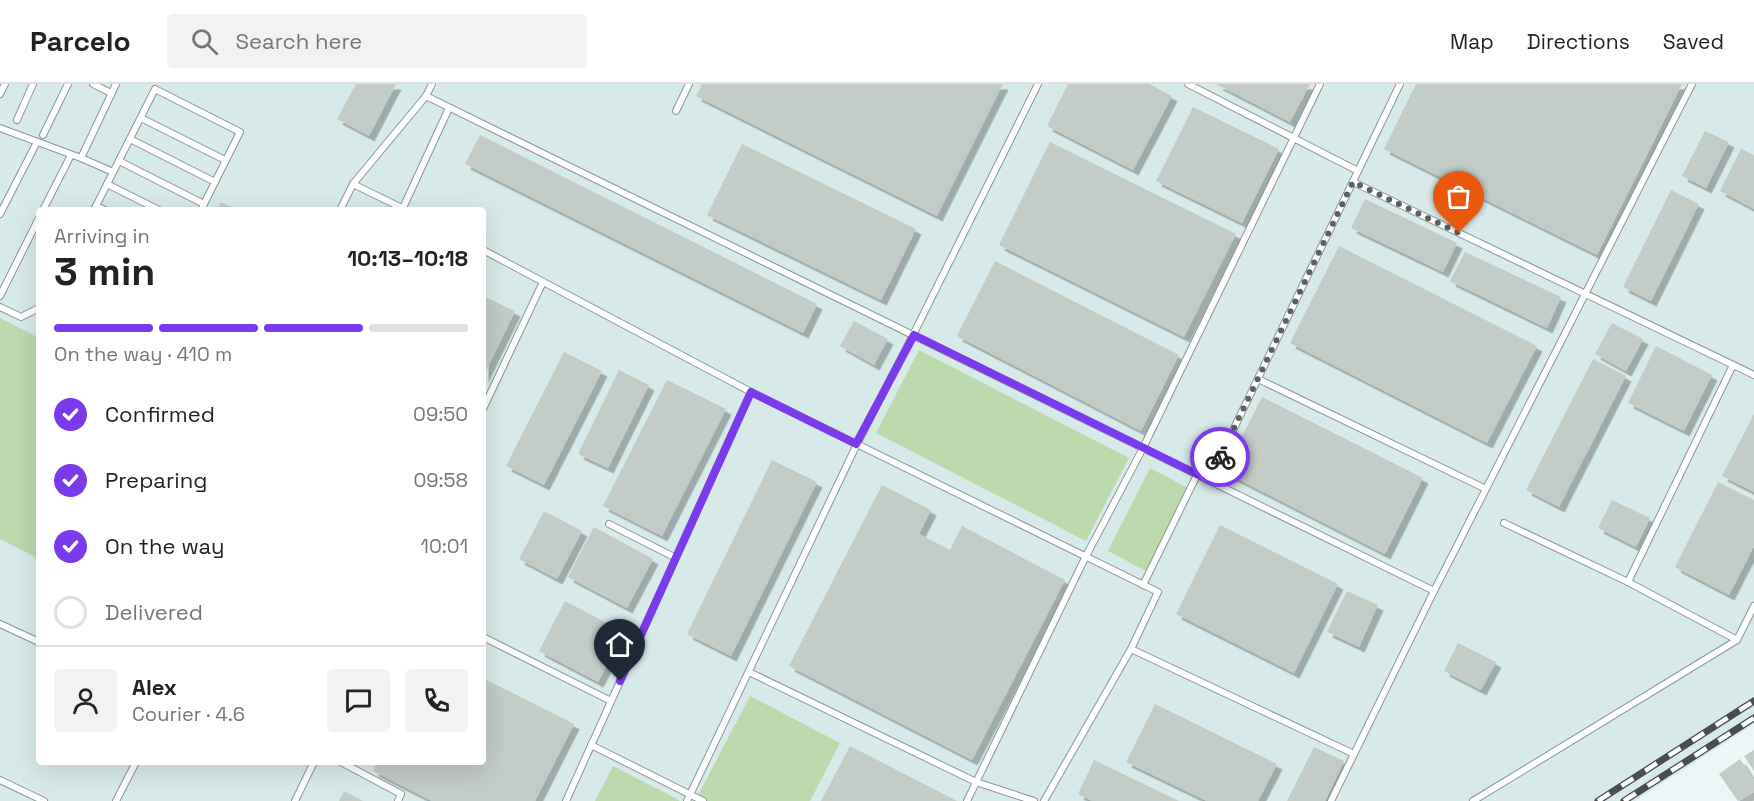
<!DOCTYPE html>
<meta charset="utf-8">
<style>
:root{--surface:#fff;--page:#f2f2f2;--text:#222;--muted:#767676;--line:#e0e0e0;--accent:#7c3aed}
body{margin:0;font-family:"Space Grotesk",sans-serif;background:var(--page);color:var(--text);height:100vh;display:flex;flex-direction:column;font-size:22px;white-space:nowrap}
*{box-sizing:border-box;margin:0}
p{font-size:20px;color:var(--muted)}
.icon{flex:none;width:33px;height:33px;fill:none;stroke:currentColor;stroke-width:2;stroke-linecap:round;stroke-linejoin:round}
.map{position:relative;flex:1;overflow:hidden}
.sheet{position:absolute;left:36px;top:123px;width:450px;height:558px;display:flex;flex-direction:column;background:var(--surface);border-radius:6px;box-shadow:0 6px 24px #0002}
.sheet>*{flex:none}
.pin{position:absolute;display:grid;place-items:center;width:51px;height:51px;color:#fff;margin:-62px -26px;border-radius:50% 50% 50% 0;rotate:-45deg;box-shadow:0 0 6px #0007}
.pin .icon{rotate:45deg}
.courier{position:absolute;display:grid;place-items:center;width:60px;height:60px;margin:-30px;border:4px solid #7c3aed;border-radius:50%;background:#fff;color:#222;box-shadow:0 2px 8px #0007}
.headline em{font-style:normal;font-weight:800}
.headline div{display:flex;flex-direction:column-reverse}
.headline{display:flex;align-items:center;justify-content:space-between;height:102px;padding:0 18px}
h1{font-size:39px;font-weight:800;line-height:45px}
.bar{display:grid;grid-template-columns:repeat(4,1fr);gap:9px 6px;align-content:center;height:72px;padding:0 18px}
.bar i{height:8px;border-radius:4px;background:var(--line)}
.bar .selected{background:var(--accent)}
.bar p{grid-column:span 4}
.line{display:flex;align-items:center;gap:15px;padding:0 18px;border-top:2px solid var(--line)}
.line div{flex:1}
.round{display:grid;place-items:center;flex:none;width:63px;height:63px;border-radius:6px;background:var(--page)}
ol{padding:0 18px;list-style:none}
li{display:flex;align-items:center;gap:18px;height:66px}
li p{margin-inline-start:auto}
li .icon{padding:6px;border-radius:50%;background:var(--accent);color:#fff;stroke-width:4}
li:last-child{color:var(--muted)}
li i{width:33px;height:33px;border:3px solid var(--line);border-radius:50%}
header{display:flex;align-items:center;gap:36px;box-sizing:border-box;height:84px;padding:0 30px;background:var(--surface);border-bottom:2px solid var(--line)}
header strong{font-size:28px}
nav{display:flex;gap:33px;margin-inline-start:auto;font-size:21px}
.search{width:420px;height:54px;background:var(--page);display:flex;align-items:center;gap:15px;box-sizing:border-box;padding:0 21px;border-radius:6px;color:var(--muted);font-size:22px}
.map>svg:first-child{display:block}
</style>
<header>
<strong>Parcelo</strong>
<div class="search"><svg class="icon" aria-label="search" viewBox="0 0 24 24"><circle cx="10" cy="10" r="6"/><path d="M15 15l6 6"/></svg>Search here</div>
<nav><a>Map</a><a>Directions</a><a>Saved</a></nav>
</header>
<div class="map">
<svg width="1754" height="717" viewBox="0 0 1754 717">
<defs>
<filter id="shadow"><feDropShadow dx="5.5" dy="5.5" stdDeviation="0" flood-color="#0004"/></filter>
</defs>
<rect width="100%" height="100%" fill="#edf6f6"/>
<path fill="#d7e9e8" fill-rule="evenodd" d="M0 0H1754V640L1635 717H0ZM39 126H483V678H39Z"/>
<g fill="#bcd9ae">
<path d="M0 234 39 254V475L0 455Z"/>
<path d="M919 266 1129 374 1086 457 876 349Z"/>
<path d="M1150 384 1188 404 1146 487 1108 467Z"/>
<path d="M750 612 840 659 810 717H695Z"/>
<path d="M613 682 679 716V717H595Z"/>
</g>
<g fill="#c3cbc7" filter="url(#shadow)">
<path d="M356 0H396L369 52 337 35Z"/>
<path d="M702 0H1003L937 132 696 12Z"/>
<path d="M1068 0H1149L1172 12 1133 86 1047 42Z"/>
<path d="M1216 0H1310L1290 38Z"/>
<path d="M1416 0H1682L1597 171 1384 65Z"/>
<path d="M1193 23 1279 65 1242 139 1156 97Z"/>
<path d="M1705 47 1729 58 1706 104 1682 92Z"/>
<path d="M480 51 817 220 803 249 465 80Z"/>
<path d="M1050 58 1236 150 1184 253 999 161Z"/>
<path d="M742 60 916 145 881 216 707 131Z"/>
<path d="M1741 65 1754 71V125L1720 107Z"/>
<path d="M1671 106 1699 120 1651 217 1623 203Z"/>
<path d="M1365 115 1457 159 1443 188 1351 144Z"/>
<path d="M221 118 237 126H217Z"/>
<path d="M1339 162 1537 262 1487 359 1290 259Z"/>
<path d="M1465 168 1561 213 1547 244 1450 197Z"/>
<path d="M995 177 1179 271 1141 347 957 252Z"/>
<path d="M483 212 515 227 483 293Z"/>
<path d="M854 237 888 255 874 281 840 262Z"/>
<path d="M1612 239 1643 255 1626 287 1595 270Z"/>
<path d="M1656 262 1712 291 1684 347 1628 319Z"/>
<path d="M564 268 602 287 544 401 506 382Z"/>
<path d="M1593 275 1626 292 1559 423 1526 406Z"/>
<path d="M619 286 649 301 608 384 578 370Z"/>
<path d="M667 296 726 325 662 452 603 422Z"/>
<path d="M1262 313 1423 394 1385 470 1224 388Z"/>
<path d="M1754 330V408L1722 392Z"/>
<path d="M772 376 817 398 731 572 687 550Z"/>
<path d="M1718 398 1754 416V462L1729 511 1675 483Z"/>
<path d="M882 401 931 426 919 450 950 466 962 442 1065 496 972 676 789 582Z"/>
<path d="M1612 416 1650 434 1636 463 1598 444Z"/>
<path d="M544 427 582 447 557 495 519 475Z"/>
<path d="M1220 441 1338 500 1294 589 1176 530Z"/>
<path d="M594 443 653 475 627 524 568 493Z"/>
<path d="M1347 507 1378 521 1359 563 1327 548Z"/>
<path d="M565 517 624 548 598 598 539 567Z"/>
<path d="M1458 559 1496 578 1481 606 1444 587Z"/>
<path d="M483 594 574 640 535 717H432L373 687 377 678H483Z"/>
<path d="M1155 620 1277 680 1258 717H1207L1126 678Z"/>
<path d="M850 662 957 717H821Z"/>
<path d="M1314 663 1344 677 1325 717H1287Z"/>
<path d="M1754 666V687L1744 672Z"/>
<path d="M1740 675 1754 696V708L1738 717 1719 690Z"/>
<path d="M1094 676 1179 717H1092L1078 710Z"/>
<path d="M344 707 363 717H339Z"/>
</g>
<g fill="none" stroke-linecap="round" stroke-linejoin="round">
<g stroke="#8c9595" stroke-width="8">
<g id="lane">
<path d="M93 0 111 9"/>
<path d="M1188 0 1358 87"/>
<path d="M0 10 5 0"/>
<path d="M426 12 1434 507"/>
<path d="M676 27 689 0"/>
<path d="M141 34 225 76"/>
<path d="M17 36 33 0"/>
<path d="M0 44 81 74 113 88"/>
<path d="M43 51 68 0"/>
<path d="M130 55 215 98"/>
<path d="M81 74 116 0"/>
<path d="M119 77 204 120"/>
<path d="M1353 98 1754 291"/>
<path d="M107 100 159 126"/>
<path d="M353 100 404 125"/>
<path d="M96 122 105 126"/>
<path d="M43 126 71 71"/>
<path d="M94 126 155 5 240 48 201 126"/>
<path d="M340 126 353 100 426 12 432 0"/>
<path d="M402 126 449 24"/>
<path d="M0 130 37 58"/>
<path d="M483 166 751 308 1158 508 1131 565 1354 670"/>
<path d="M0 212 39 134"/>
<path d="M0 223 21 233 39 224"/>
<path d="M1258 295 1486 405"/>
<path d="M483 325 543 198"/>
<path d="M1209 396 1400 0"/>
<path d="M1504 439 1628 498 1737 556"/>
<path d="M609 440 676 474"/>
<path d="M1628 498 1733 281"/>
<path d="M1143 501 1197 391"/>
<path d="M0 540 39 558"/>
<path d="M483 553 611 617"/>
<path d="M749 588 976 698 1034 717"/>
<path d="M591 661 703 717"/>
<path d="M341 678 401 710 398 717"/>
<path d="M0 696 44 717"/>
<path d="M116 717 136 678"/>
<path d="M295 717 314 678"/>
<path d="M566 717 751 308"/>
<path d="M687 717 857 360 913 251 1038 0"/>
<path d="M967 717 1085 474 1143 364 1320 0"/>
<path d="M1044 717 1131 565"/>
<path d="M1331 717 1434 507 1692 0"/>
<path d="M1473 717 1737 556 1754 522"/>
</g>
</g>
<use href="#lane" stroke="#fff" stroke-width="6"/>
<g stroke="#494d4d" stroke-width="7">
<g id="rail">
<path d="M1598 717 1754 617"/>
<path d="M1624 717 1754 634"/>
</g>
</g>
<use href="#rail" stroke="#fff" stroke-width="4.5" stroke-dasharray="14" stroke-linecap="butt"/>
</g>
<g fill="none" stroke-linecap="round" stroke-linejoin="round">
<path stroke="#5b6060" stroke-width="6" stroke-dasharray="0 10.8" d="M1220 373 1353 98 1459 149"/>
<path stroke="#7c3aed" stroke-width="8" d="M620 597 751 308 856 360 914 251 1209 396 1220 373"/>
</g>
</svg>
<div class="pin" style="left:1459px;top:149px;background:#ea580c"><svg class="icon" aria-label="bag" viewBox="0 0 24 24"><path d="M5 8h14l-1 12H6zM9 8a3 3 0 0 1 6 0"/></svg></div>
<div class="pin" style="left:620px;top:597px;background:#1f2937"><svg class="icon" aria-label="home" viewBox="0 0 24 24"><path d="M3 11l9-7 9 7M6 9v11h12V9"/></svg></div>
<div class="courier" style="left:1220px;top:373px"><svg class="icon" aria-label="bike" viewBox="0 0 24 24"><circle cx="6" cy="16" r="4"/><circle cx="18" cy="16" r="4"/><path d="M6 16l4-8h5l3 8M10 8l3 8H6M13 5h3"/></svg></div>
<section class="sheet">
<div class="headline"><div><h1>3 min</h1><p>Arriving in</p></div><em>10:13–10:18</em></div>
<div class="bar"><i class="selected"></i><i class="selected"></i><i class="selected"></i><i></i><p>On the way · 410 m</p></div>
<ol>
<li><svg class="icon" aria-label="check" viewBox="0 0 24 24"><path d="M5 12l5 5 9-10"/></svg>Confirmed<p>09:50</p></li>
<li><svg class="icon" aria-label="check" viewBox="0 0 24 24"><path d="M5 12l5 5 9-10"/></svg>Preparing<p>09:58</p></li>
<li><svg class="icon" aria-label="check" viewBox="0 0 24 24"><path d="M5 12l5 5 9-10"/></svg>On the way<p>10:01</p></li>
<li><i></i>Delivered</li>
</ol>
<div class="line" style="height:108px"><a class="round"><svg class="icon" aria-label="person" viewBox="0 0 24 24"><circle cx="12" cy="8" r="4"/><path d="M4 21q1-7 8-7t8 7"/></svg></a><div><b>Alex</b><p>Courier · 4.6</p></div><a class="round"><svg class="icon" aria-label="chat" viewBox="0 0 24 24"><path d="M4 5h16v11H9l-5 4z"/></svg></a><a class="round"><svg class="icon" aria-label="phone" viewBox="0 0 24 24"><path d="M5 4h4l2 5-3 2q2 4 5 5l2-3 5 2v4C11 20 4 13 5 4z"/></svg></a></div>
</section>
</div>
